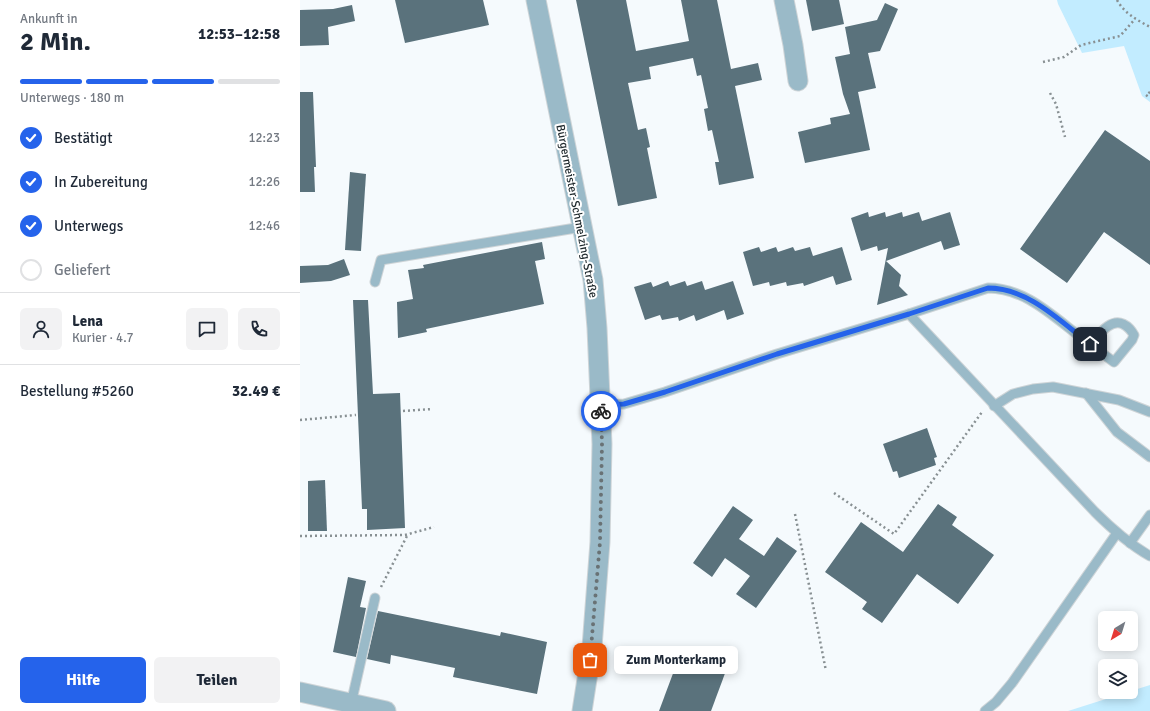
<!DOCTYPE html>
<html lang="de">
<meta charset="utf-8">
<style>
:root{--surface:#fff;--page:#f2f2f3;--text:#1f2937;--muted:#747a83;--line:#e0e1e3;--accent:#2563eb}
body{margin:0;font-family:Signika,sans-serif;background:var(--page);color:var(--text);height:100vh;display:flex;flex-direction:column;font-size:15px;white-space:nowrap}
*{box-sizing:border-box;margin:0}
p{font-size:13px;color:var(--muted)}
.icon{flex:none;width:22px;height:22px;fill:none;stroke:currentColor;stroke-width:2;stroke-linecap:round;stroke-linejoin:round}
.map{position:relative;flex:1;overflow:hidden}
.drawer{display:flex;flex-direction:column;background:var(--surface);width:300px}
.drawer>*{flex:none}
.needle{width:26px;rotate:218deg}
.tools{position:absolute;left:798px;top:611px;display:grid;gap:8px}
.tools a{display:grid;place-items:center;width:40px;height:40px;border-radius:6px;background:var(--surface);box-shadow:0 2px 10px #0003;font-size:20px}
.pin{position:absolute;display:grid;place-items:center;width:34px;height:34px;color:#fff;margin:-17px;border-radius:8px;box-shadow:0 2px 6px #0006}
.courier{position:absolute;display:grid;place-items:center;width:40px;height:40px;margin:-20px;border:3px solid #2563eb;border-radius:50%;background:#fff;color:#222;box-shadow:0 1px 5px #0007}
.bubble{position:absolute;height:28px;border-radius:6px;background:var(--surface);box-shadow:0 2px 10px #0003;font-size:13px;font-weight:700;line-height:28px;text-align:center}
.headline em{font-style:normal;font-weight:700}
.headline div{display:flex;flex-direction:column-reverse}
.headline{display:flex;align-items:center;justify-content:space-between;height:68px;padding:0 20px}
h1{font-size:26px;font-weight:700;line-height:30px}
.bar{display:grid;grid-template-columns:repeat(4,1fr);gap:6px 4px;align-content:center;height:48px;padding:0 20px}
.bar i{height:5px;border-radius:3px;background:var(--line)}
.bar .selected{background:var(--accent)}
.bar p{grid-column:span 4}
.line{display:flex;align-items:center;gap:10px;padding:0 20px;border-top:1px solid var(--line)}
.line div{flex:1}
.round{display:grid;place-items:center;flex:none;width:42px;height:42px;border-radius:6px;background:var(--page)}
ol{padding:0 20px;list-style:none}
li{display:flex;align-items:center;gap:12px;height:44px}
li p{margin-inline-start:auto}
li .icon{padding:4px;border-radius:50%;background:var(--accent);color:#fff;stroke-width:4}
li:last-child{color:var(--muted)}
li i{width:22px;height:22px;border:2px solid var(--line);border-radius:50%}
.cta{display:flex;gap:8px;margin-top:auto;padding:8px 20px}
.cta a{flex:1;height:46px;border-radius:6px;background:var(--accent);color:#fff;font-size:16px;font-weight:700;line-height:46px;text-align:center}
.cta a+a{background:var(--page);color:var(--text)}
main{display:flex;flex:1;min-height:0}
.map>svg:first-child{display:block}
</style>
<main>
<section class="drawer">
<div class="headline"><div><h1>2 Min.</h1><p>Ankunft in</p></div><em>12:53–12:58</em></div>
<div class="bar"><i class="selected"></i><i class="selected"></i><i class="selected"></i><i></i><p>Unterwegs · 180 m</p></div>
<ol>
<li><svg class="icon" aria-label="check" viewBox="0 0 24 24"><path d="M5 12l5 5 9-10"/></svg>Bestätigt<p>12:23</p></li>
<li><svg class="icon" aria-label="check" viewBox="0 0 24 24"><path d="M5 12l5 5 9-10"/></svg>In Zubereitung<p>12:26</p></li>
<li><svg class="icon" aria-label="check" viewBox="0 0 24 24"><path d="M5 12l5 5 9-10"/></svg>Unterwegs<p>12:46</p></li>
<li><i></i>Geliefert</li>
</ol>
<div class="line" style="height:72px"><a class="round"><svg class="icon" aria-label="person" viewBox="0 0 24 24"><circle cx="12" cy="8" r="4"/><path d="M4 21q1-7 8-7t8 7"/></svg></a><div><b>Lena</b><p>Kurier · 4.7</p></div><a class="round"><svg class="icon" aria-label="chat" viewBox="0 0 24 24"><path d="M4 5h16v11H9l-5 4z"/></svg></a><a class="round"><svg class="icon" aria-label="phone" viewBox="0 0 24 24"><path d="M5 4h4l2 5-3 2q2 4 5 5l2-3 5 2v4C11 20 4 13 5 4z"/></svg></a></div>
<div class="line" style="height:52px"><div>Bestellung #5260</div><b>32.49 €</b></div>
<div class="cta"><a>Hilfe</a><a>Teilen</a></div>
</section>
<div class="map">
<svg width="850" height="711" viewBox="0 0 850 711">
<rect width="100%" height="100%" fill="#f5fafd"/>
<g fill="#c2ecff">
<path d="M757 0H850V102L842 96 824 46 782 53 758 4Z"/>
<path d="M850 685V711H768Z"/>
</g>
<g fill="#5a727c">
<path d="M95 0H183L189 25 105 43Z"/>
<path d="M276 0H326L336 51 389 41 381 0H417L431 69 458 63 462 80 435 86 454 178 419 185 415 162H419L412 130 408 131 404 109 408 108 401 75 397 76 393 58 349 67 351 79 328 83 338 130 346 128 350 147 347 148 357 198 318 206Z"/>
<path d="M506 0H539L544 24 512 31Z"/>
<path d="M585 3 598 9 580 51 568 53 576 88 558 92 570 150 505 163 498 132 531 124 530 118 550 114 543 94 535 57 550 54 545 27 577 20Z"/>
<path d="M52 5 55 21 28 27 29 45 0 46V10L33 9Z"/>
<path d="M0 92H13L16 167H14L15 192H0Z"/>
<path d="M805 130 850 161V265L804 232 767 283 720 249Z"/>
<path d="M50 172 66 174 61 251 45 250Z"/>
<path d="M568 212 569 217 585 212 586 217 602 212 603 217 619 212 622 221 650 212 660 245 644 250 641 241 586 261 601 275 599 286 608 295 577 305 588 248 578 251 577 246 561 251 551 218Z"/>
<path d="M242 242 245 259 235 261 244 304 126 329 127 332 98 338 97 302 113 299 108 270 124 268 123 265Z"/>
<path d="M459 247 461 252 476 247 478 252 493 247 495 251 510 247 513 256 542 247 552 280 536 285 533 276 504 286 503 283 487 286 486 282 470 286 469 282 453 286 443 252Z"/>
<path d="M44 259 50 275 31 281 0 283V266L28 265Z"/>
<path d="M368 281 370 286 385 281 387 286 402 281 405 290 433 281 444 314 427 320 424 310 396 321 394 315 379 321 378 317 362 320 360 315 345 320 334 287 351 282 353 287Z"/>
<path d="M53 300H68L73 394 100 393 105 528 67 530V509H62Z"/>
<path d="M627 428 637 457 634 458 636 465 599 478 597 471 593 472 583 444Z"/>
<path d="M25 480 27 531H8V481Z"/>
<path d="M638 504 657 517 652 525 694 555 658 604 617 574 582 623 562 609 567 602 525 572 561 522 603 552Z"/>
<path d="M433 506 453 520 439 539 464 556 477 537 497 551 456 608 436 594 450 576 425 558 412 577 393 563Z"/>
<path d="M48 577 66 581 60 607 66 608 56 657 33 652Z"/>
<path d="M78 611 200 636 201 632 247 642 237 694 153 677 155 668 91 655 90 664 67 659Z"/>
<path d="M381 652 427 668 411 711H359Z"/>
</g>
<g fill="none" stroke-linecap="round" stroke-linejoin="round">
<g stroke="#ced4d7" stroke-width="11">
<g id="lane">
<path d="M75 282 81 260 282 227"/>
<path d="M609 314 795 512C812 529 829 544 850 556"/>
<path d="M786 393 817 432 850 457"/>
<path d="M301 405 324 404 365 392 477 354 609 314 688 288C720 288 745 309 769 328 784 340 799 351 814 362L832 340 834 335C831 330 829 327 823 324 810 318 798 336 790 344"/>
<path d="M694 406 713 394 733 389 753 387 819 400 850 412"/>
<path d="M830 543 850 515"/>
<path d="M51 704 75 598"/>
<path d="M685 711 696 702 712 683 817 533"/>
</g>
</g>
<g stroke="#ced4d7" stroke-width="21">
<g id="street">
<path d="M236 0 293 280 297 328 302 444 300 542 292 647 282 711"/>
<path d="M484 0 493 45 498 81"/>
<path d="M0 692 86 711"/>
</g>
</g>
<g stroke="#889093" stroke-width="2.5" stroke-dasharray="2 3" stroke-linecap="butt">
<path d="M817 0C824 13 837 20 850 27"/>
<path d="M743 62 764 57 781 45 820 36 835 19"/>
<path d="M850 92 846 95 850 98"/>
<path d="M750 93 756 104 765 137"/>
<path d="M103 411 132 409"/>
<path d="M0 420 56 415"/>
<path d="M534 493 594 534 682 412"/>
<path d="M495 514 526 671"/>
<path d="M0 536 105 535 134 527"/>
<path d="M81 587 108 534"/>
</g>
<use href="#lane" stroke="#9abac8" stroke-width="9"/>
<use href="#street" stroke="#9abac8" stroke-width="19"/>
</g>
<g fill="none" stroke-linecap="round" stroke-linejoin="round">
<path stroke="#697275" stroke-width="4" stroke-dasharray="0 7.2" d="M290 660 300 542 302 444 301 411"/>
<path stroke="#2563eb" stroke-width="5" d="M301 411V405L324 404 365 392 477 354 609 314 688 288C728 288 760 321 790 344"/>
</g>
<g text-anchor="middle" stroke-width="4" stroke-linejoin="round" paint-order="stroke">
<g font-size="12" fill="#1e282c" stroke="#fff">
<text transform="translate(277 211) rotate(79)" y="4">Bürgermeister-Schmelzing-Straße</text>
</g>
</g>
</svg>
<div class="tools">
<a><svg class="needle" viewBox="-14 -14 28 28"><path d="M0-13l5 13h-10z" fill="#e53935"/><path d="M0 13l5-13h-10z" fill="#747a83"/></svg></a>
<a><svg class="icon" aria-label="layers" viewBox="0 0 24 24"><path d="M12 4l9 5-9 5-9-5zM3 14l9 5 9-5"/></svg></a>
</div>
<div class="pin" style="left:290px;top:660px;background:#ea580c"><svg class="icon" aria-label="bag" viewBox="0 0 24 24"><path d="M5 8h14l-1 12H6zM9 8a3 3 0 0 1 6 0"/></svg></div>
<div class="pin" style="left:790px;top:344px;background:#1f2937"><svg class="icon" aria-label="home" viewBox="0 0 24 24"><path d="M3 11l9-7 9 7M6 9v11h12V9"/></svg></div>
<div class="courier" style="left:301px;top:411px"><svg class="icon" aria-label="bike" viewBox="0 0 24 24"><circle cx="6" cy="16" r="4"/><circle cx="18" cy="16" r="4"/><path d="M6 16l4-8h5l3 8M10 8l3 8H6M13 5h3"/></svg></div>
<div class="bubble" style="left:314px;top:646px;width:124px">Zum Monterkamp</div>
</div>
</main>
